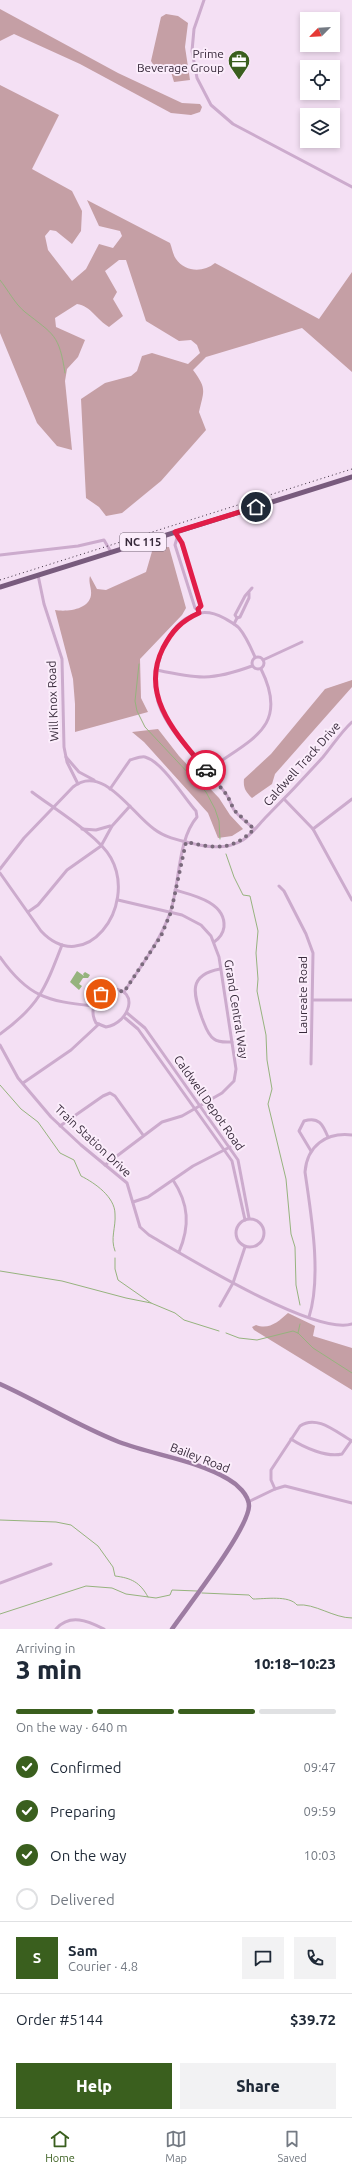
<!DOCTYPE html>
<meta charset="utf-8">
<style>
:root{--surface:#fff;--page:#f2f2f3;--text:#1f2937;--muted:#747a83;--line:#e0e1e3;--accent:#3a5f1e}
body{margin:0;font-family:Ubuntu,sans-serif;background:var(--page);color:var(--text);height:100vh;display:flex;flex-direction:column;font-size:15px;white-space:nowrap}
*{box-sizing:border-box;margin:0}
p{font-size:13px;color:var(--muted)}
.icon{flex:none;width:22px;height:22px;fill:none;stroke:currentColor;stroke-width:2;stroke-linecap:round;stroke-linejoin:round}
.map{position:relative;height:1629px;overflow:hidden}
.side{display:flex;flex-direction:column;background:var(--surface);flex:1}
.side>*{flex:none}
.needle{width:26px;rotate:246deg}
.tools{position:absolute;left:300px;top:12px;display:grid;gap:8px}
.tools a{display:grid;place-items:center;width:40px;height:40px;border-radius:0px;background:var(--surface);box-shadow:0 2px 6px #0003;font-size:20px}
.pin{position:absolute;display:grid;place-items:center;width:34px;height:34px;color:#fff;margin:-17px;border:2px solid #fff;border-radius:50%;box-shadow:0 1px 4px #0007}
.courier{position:absolute;display:grid;place-items:center;width:40px;height:40px;margin:-20px;border:3px solid #e11d48;border-radius:50%;background:#fff;color:#222;box-shadow:0 1px 5px #0007}
.overview em{font-style:normal;font-weight:800}
.overview div{display:flex;flex-direction:column-reverse}
.overview{display:flex;align-items:center;justify-content:space-between;height:68px;padding:0 16px}
h1{font-size:26px;font-weight:800;line-height:30px}
.bar{display:grid;grid-template-columns:repeat(4,1fr);gap:6px 4px;align-content:center;height:48px;padding:0 16px}
.bar i{height:5px;border-radius:3px;background:var(--line)}
.bar .selected{background:var(--accent)}
.bar p{grid-column:span 4}
.line{display:flex;align-items:center;gap:10px;padding:0 16px;border-top:1px solid var(--line)}
.line div{flex:1}
.round{display:grid;place-items:center;flex:none;width:42px;height:42px;border-radius:0px;background:var(--page)}
ol{padding:0 16px;list-style:none}
li{display:flex;align-items:center;gap:12px;height:44px}
li p{margin-inline-start:auto}
li .icon{padding:4px;border-radius:50%;background:var(--accent);color:#fff;stroke-width:4}
li:last-child{color:var(--muted)}
li i{width:22px;height:22px;border:2px solid var(--line);border-radius:50%}
.cta{display:flex;gap:8px;margin-top:auto;padding:8px 16px}
.cta a{flex:1;height:46px;border-radius:0px;background:var(--accent);color:#fff;font-size:16px;font-weight:800;line-height:46px;text-align:center}
.cta a+a{background:var(--page);color:var(--text)}
.tabs{display:flex;justify-content:space-around;align-items:center;height:56px;border-top:1px solid var(--line);background:var(--surface);font-size:11px;color:var(--muted)}
.tabs a{display:grid;justify-items:center;gap:2px}
.tabs .selected{color:var(--accent)}
.map>svg:first-child{display:block}
</style>
<div class="map">
<svg width="352" height="1629" viewBox="0 0 352 1629">
<rect width="100%" height="100%" fill="#f4e0f4"/>
<g fill="#c59fa5">
<path d="M0 9 118 73 182 103 200 104 202 107 200 112 191 115 171 113 80 64 14 34 0 41Z"/>
<path d="M166 14 178 16 188 23 185 47 190 80 174 82 171 72C161 70 156 70 151 61L161 17Z"/>
<path d="M0 85 59 115 32 169 72 191 82 211 81 231 72 244 56 231 50 230 45 236 48 250 72 281 86 269 99 244 113 248 122 236 120 231 99 226 87 200 170 243C172 248 173 255 176 259 185 272 203 273 215 263L319 319 352 272V372L302 328 206 357 193 370C207 389 204 390 199 412L206 430 161 481 122 513 106 516 99 507 86 498 81 399 105 383 131 376 137 371 142 356 152 353 188 364 200 353 197 345 191 340 179 341 146 321 126 260H119L105 271 117 292 113 299 123 316 109 327C97 320 91 306 77 304L55 318 56 327 85 340 78 357 67 369 65 381 72 450 57 446 37 423 0 333Z"/>
<path d="M169 547 186 608 182 615 140 659 141 698 148 712 75 732V704L73 679 55 610C66 612 89 610 91 595 92 589 88 582 90 576L97 589 106 590 146 572 153 548Z"/>
<path d="M352 680V687L275 774 272 784 252 798C246 792 243 788 244 779L271 754 325 689Z"/>
<path d="M158 729 179 756 219 798 230 815 243 829 232 836 218 838 208 813 144 742 132 732Z"/>
<path d="M288 1313 315 1326 313 1336 352 1348V1390L254 1330 252 1327 256 1325C269 1330 278 1322 288 1313Z"/>
</g>
<path fill="#96b37e" d="M77 971 84 976 83 974 85 972 90 975 88 978H83L79 984 82 986 79 990 70 982Z"/>
<g fill="none" stroke-linecap="round" stroke-linejoin="round">
<g stroke="#96b37e" stroke-width="1">
<path d="M0 280C8 290 15 304 25 312 54 335 59 334 65 373"/>
<path d="M139 664 135 701 137 711 145 727 206 792 215 809 219 821 220 839"/>
<path d="M226 854 234 877 243 895 250 896 258 931 256 953 258 979 257 991 266 1035 267 1060 272 1089 268 1104 286 1179 291 1234 295 1247 296 1285 300 1305"/>
<path d="M0 1085 21 1109 38 1122 60 1153 74 1160 81 1176C95 1183 115 1197 115 1214 116 1228 110 1238 115 1251"/>
<path d="M115 1258V1269L118 1280 151 1303 175 1313 184 1320 219 1331"/>
<path d="M0 1271 62 1281 126 1298 151 1303"/>
<path d="M226 1333 239 1338 257 1340 293 1331 298 1333 313 1348 352 1373"/>
<path d="M298 1333 300 1324"/>
<path d="M0 1520 56 1522 71 1525 98 1546 113 1567 115 1576C131 1578 140 1582 148 1597"/>
<path d="M202 1593 249 1595 253 1599C265 1599 289 1595 297 1605 315 1603 333 1618 352 1618"/>
<path d="M0 1614 86 1586 112 1588 126 1594 156 1598 170 1595 172 1590 197 1591"/>
</g>
<g stroke="#ccabcd" stroke-width="3">
<path d="M204 0 194 29 192 51 197 78 211 105 233 124 352 187"/>
<path d="M175 532 181 543 199 597 201 606 198 609"/>
<path d="M177 538 175 545 195 608 199 611"/>
<path d="M0 555 78 546 104 540 111 552"/>
<path d="M38 575 44 604 62 659 64 747 67 762 78 784"/>
<path d="M237 618 235 615 245 596 252 588"/>
<path d="M234 624 237 618 240 617 249 598V593"/>
<circle cx="258" cy="663" r="6"/>
<path d="M263 660 302 642"/>
<path d="M157 670C198 679 211 681 252 666"/>
<path d="M66 757 79 772 94 780"/>
<path d="M207 771C248 740 291 729 261 669"/>
<path d="M110 789 130 760C134 759 141 756 145 757 163 762 184 798 196 811L197 817C177 840 180 885 170 913 159 943 141 966 124 992"/>
<path d="M284 799 313 829 352 900"/>
<path d="M82 829 96 830 110 826"/>
<path d="M254 829C248 823 239 817 234 810 231 805 230 799 226 794 207 767 170 736 159 705 146 667 176 592 224 618 229 621 235 624 239 628 246 636 251 648 255 657"/>
<path d="M313 829 352 799"/>
<path d="M0 869 24 838 73 787C103 763 132 814 154 829 167 839 183 841 199 845 214 848 230 848 243 840 252 834 259 824 267 816 286 797 305 777 323 757 333 745 341 732 352 722"/>
<path d="M0 873 41 931C85 978 138 907 111 858 99 836 53 808 32 792"/>
<path d="M279 886 284 891 306 934 313 953 311 1064"/>
<path d="M175 890C192 895 226 902 224 927 223 934 220 938 214 942"/>
<path d="M28 912 38 905 67 870 101 846 112 826 130 806"/>
<path d="M0 957C28 997 47 1001 93 1006"/>
<path d="M220 969C188 975 193 993 202 1018 205 1025 207 1034 214 1039 219 1043 226 1042 232 1042"/>
<path d="M112 989C140 989 130 1023 106 1027L96 1023C88 1008 97 994 112 989Z"/>
<path d="M313 1000H352"/>
<path d="M127 1013 145 1028 238 1160 249 1218"/>
<path d="M125 1018 138 1029 232 1161 245 1220"/>
<path d="M0 1034C39 1006 45 989 62 945"/>
<path d="M0 1045 18 1078 51 1117 81 1145 127 1183 140 1227 149 1235C185 1256 315 1336 352 1324"/>
<path d="M23 1083 71 1050 99 1024"/>
<path d="M60 1126 103 1096 110 1093 115 1096 143 1135"/>
<path d="M311 1151 299 1131 304 1121C319 1116 323 1125 328 1137"/>
<path d="M105 1165 162 1122 182 1116 222 1093 234 1081 236 1069 219 957 211 936 201 925 182 915 118 900"/>
<path d="M173 1180C189 1204 190 1226 179 1252"/>
<path d="M133 1202 148 1197 193 1166 230 1147"/>
<circle cx="250" cy="1233" r="14"/>
<path d="M220 1306 233 1283 245 1247"/>
<path d="M309 1317C322 1276 311 1214 305 1172 307 1146 326 1132 352 1135"/>
<path d="M291 1439C303 1447 327 1458 342 1454L351 1441"/>
<path d="M275 1489 271 1480V1470L300 1426C317 1414 337 1433 352 1441"/>
<path d="M248 1502 275 1489 285 1486 352 1503"/>
<path d="M0 1583 51 1564"/>
<path d="M56 1629C70 1613 88 1621 104 1629"/>
</g>
<path stroke="#9d7ca2" stroke-width="4.5" d="M0 1384C40 1402 78 1426 119 1442 154 1455 196 1460 228 1479 237 1484 249 1495 249 1506 248 1530 188 1606 172 1629"/>
<path stroke="#785b7d" stroke-width="5" d="M0 587 352 477"/>
<path stroke="#382a3b" stroke-width="1" stroke-dasharray="1 3" stroke-linecap="butt" d="M0 580 352 469"/>
</g>
<g fill="none" stroke-linecap="round" stroke-linejoin="round">
<path stroke="#7a6a7c" stroke-width="4" stroke-dasharray="0 7.2" d="M101 994 112 989 124 992 161 936 171 912 186 842C214 848 232 852 254 829L234 810 227 795 206 770"/>
<path stroke="#e11d48" stroke-width="5" d="M206 770C177 735 139 696 163 648 172 631 181 621 199 613L198 609 201 606 182 543 175 532 256 507"/>
</g>
<defs>
<g id="office-pin" transform="scale(1.15)"><path d="M0 17L-7.5 6A9.5 9.5 0 1 1 7.5 6Z" fill="#3a5f1e" stroke="#fbedfb"/><path d="M-6-3h4V-5.5h4V-3h4V5H-6ZM-1-4.5V-3h2v-1.5ZM-6 0V1H6V0Z" fill="#fff"/></g>
</defs>
<g fill-rule="evenodd">
<use href="#office-pin" x="239" y="61"/>
</g>
<g text-anchor="middle" stroke-width="4" stroke-linejoin="round" paint-order="stroke">
<rect fill="#fbedfb" stroke="#726475" stroke-width="1" x="120" y="533" width="46" height="18" rx="3"/>
<g font-size="11" font-weight="bold" fill="#382a3b">
<text x="143" y="546">NC 115</text>
</g>
<g font-size="12" fill="#382a3b" stroke="#fbedfb" text-anchor="end">
<text x="224" y="58">Prime<tspan x="224" dy="14">Beverage Group</tspan></text>
</g>
<g font-size="12" fill="#382a3b" stroke="#fbedfb">
<text transform="translate(53 701) rotate(-92)" y="4">Will Knox Road</text>
<text transform="translate(302 764) rotate(-48)" y="4">Caldwell Track Drive</text>
<text transform="translate(303 995) rotate(-90)" y="4">Laureate Road</text>
<text transform="translate(236 1009) rotate(81)" y="4">Grand Central Way</text>
<text transform="translate(209 1103) rotate(55)" y="4">Caldwell Depot Road</text>
<text transform="translate(93 1141) rotate(43)" y="4">Train Station Drive</text>
<text transform="translate(200 1458) rotate(21)" y="4">Bailey Road</text>
</g>
</g>
</svg>
<div class="tools">
<a><svg class="needle" viewBox="-14 -14 28 28"><path d="M0-13l5 13h-10z" fill="#e53935"/><path d="M0 13l5-13h-10z" fill="#747a83"/></svg></a>
<a><svg class="icon" aria-label="locate" viewBox="0 0 24 24"><circle cx="12" cy="12" r="6"/><path d="M12 2v4M12 18v4M2 12h4M18 12h4"/></svg></a>
<a><svg class="icon" aria-label="layers" viewBox="0 0 24 24"><path d="M12 4l9 5-9 5-9-5zM3 14l9 5 9-5"/></svg></a>
</div>
<div class="pin" style="left:101px;top:994px;background:#ea580c"><svg class="icon" aria-label="bag" viewBox="0 0 24 24"><path d="M5 8h14l-1 12H6zM9 8a3 3 0 0 1 6 0"/></svg></div>
<div class="pin" style="left:256px;top:507px;background:#1f2937"><svg class="icon" aria-label="home" viewBox="0 0 24 24"><path d="M3 11l9-7 9 7M6 9v11h12V9"/></svg></div>
<div class="courier" style="left:206px;top:770px"><svg class="icon" aria-label="car" viewBox="0 0 24 24"><path d="M5 17H2v-5l4-1 3-4h7l3 4 3 1v5h-3M9 17h6M6 11h13"/><circle cx="7" cy="17" r="2"/><circle cx="17" cy="17" r="2"/></svg></div>
</div>
<section class="side">
<div class="overview"><div><h1>3 min</h1><p>Arriving in</p></div><em>10:18–10:23</em></div>
<div class="bar"><i class="selected"></i><i class="selected"></i><i class="selected"></i><i></i><p>On the way · 640 m</p></div>
<ol>
<li><svg class="icon" aria-label="check" viewBox="0 0 24 24"><path d="M5 12l5 5 9-10"/></svg>Confirmed<p>09:47</p></li>
<li><svg class="icon" aria-label="check" viewBox="0 0 24 24"><path d="M5 12l5 5 9-10"/></svg>Preparing<p>09:59</p></li>
<li><svg class="icon" aria-label="check" viewBox="0 0 24 24"><path d="M5 12l5 5 9-10"/></svg>On the way<p>10:03</p></li>
<li><i></i>Delivered</li>
</ol>
<div class="line" style="height:72px"><b class="round" style="background:var(--accent);color:#fff">S</b><div><b>Sam</b><p>Courier · 4.8</p></div><a class="round"><svg class="icon" aria-label="chat" viewBox="0 0 24 24"><path d="M4 5h16v11H9l-5 4z"/></svg></a><a class="round"><svg class="icon" aria-label="phone" viewBox="0 0 24 24"><path d="M5 4h4l2 5-3 2q2 4 5 5l2-3 5 2v4C11 20 4 13 5 4z"/></svg></a></div>
<div class="line" style="height:52px"><div>Order #5144</div><b>$39.72</b></div>
<div class="cta"><a>Help</a><a>Share</a></div>
</section>
<nav class="tabs">
<a class="selected"><svg class="icon" aria-label="home" viewBox="0 0 24 24"><path d="M3 11l9-7 9 7M6 9v11h12V9"/></svg>Home</a>
<a><svg class="icon" aria-label="map" viewBox="0 0 24 24"><path d="M3 6l6-2 6 2 6-2v14l-6 2-6-2-6 2zM9 4v14M15 6v14"/></svg>Map</a>
<a><svg class="icon" aria-label="saved" viewBox="0 0 24 24"><path d="M7 4h10v16l-5-4-5 4z"/></svg>Saved</a>
</nav>
